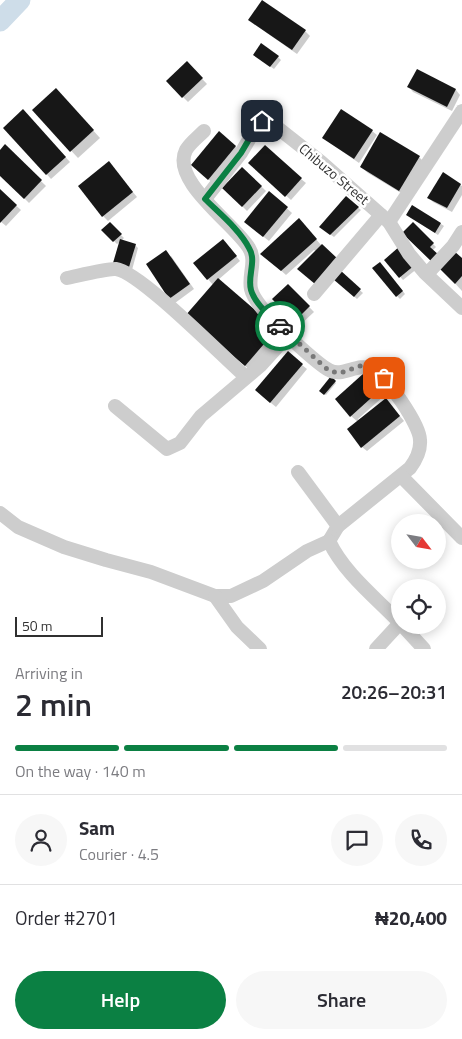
<!DOCTYPE html>
<meta charset="utf-8">
<style>
:root{--surface:#fff;--page:#f7f7f7;--text:#2b2b33;--muted:#7c7c81;--line:#e1e1e2;--accent:#0b8043}
body{margin:0;font-family:"Titillium Web",sans-serif;background:var(--page);color:var(--text);height:100vh;display:flex;flex-direction:column;font-size:19px;white-space:nowrap}
*{box-sizing:border-box;margin:0}
p{font-size:16px;color:var(--muted)}
.icon{flex:none;width:28px;height:28px;fill:none;stroke:currentColor;stroke-width:2;stroke-linecap:round;stroke-linejoin:round}
.map{position:relative;height:649px;overflow:hidden}
.details{display:flex;flex-direction:column;background:var(--surface);flex:1}
.details>*{flex:none}
.needle{width:32px;rotate:121deg}
.controls{position:absolute;left:391px;top:514px;display:grid;gap:10px}
.controls a{display:grid;place-items:center;width:55px;height:55px;border-radius:50%;background:var(--surface);box-shadow:0 2px 12px #0003;font-size:25px}
.scale{position:absolute;left:15px;bottom:12px;width:88px;box-sizing:border-box;padding-left:5px;border:2px solid #303030;border-top:0;font-size:14px;line-height:18px;white-space:nowrap;color:#303030;-webkit-text-stroke:4px #fff;paint-order:stroke}
.pin{position:absolute;display:grid;place-items:center;width:42px;height:42px;color:#fff;margin:-21px;border-radius:10px;box-shadow:0 2px 8px #0006}
.courier{position:absolute;display:grid;place-items:center;width:50px;height:50px;margin:-25px;border:4px solid #0b8043;border-radius:50%;background:#fff;color:#222;box-shadow:0 1px 6px #0007}
.summary em{font-style:normal;font-weight:600}
.summary div{display:flex;flex-direction:column-reverse}
.summary{display:flex;align-items:center;justify-content:space-between;height:85px;padding:0 15px}
h1{font-size:32px;font-weight:600;line-height:38px}
.bar{display:grid;grid-template-columns:repeat(4,1fr);gap:8px 5px;align-content:center;height:60px;padding:0 15px}
.bar i{height:6px;border-radius:4px;background:var(--line)}
.bar .current{background:var(--accent)}
.bar p{grid-column:span 4}
.line{display:flex;align-items:center;gap:12px;padding:0 15px;border-top:1px solid var(--line)}
.line div{flex:1}
.round{display:grid;place-items:center;flex:none;width:52px;height:52px;border-radius:26px;background:var(--page)}
.primary-button{display:flex;gap:10px;margin-top:auto;padding:10px 15px}
.primary-button a{flex:1;height:58px;border-radius:30px;background:var(--accent);color:#fff;font-size:20px;font-weight:600;line-height:58px;text-align:center}
.primary-button a+a{background:var(--page);color:var(--text)}
.map>svg:first-child{display:block}
</style>
<div class="map">
<svg width="462" height="649" viewBox="0 0 462 649">
<rect width="100%" height="100%" fill="#fff"/>
<g fill="#0003">
<path d="M254 24 305 31 310 36 297 54Z"/>
<path d="M254 55 278 57 281 60 274 69Z"/>
<path d="M187 63 207 84 188 102 168 82Z"/>
<path d="M417 70 456 90 460 95 452 111 413 92 409 87Z"/>
<path d="M62 96 100 138 78 158 33 110Z"/>
<path d="M28 116 70 162 51 179 5 128Z"/>
<path d="M372 131 377 135 359 163 323 138Z"/>
<path d="M220 133 240 151 213 183 197 170Z"/>
<path d="M5 146 46 186 29 203 0 174V151Z"/>
<path d="M419 157 425 163 406 196 368 173 361 167Z"/>
<path d="M113 168 137 197 108 221 103 216Z"/>
<path d="M255 168 301 179 306 183 291 200Z"/>
<path d="M243 169 266 191 247 211 224 188Z"/>
<path d="M460 185 462 186V195L452 212 433 202 429 198Z"/>
<path d="M0 191 21 210 6 226 0 221Z"/>
<path d="M270 193 292 213 269 241 251 227Z"/>
<path d="M346 198 361 210 334 237 324 230Z"/>
<path d="M407 215 441 224 444 226 438 235Z"/>
<path d="M110 224 124 238 121 241 135 245 138 248 132 270 117 265 121 241 117 244 103 230Z"/>
<path d="M303 224 321 245 343 265 314 250 286 275 267 258Z"/>
<path d="M413 224 436 247 432 251Z"/>
<path d="M227 245 240 261 218 280 282 336 252 372 194 322 213 285 195 264Z"/>
<path d="M171 256 194 289 175 303 170 298Z"/>
<path d="M462 260V291L440 267Z"/>
<path d="M386 261 418 268 403 280Z"/>
<path d="M383 266 405 294 400 299 397 296Z"/>
<path d="M340 272 363 293 357 299 334 279Z"/>
<path d="M288 285 314 312 299 326 274 300Z"/>
<path d="M302 365 307 369 276 407 261 395Z"/>
<path d="M331 378 336 383 326 395 320 391Z"/>
<path d="M369 379 384 396 358 419 359 421 390 404 404 421 367 451 362 447 358 422 351 416Z"/>
</g>
<g fill="none" stroke-linecap="round" stroke-linejoin="round">
<path stroke="#cedde9" stroke-width="21" d="M0 21 20 0"/>
</g>
<g fill="#171717">
<path d="M262 0 306 30 292 50 248 20Z"/>
<path d="M261 43 279 56 270 67 253 55Z"/>
<path d="M187 61 203 78 182 98 166 81Z"/>
<path d="M417 69 456 89 447 107 407 87Z"/>
<path d="M56 88 94 130 70 152 32 110Z"/>
<path d="M23 109 66 157 46 175 3 128Z"/>
<path d="M341 109 373 130 354 159 322 138Z"/>
<path d="M219 131 236 146 208 180 191 165Z"/>
<path d="M380 132 420 156 399 191 360 167Z"/>
<path d="M5 144 42 180 24 199 0 176V150Z"/>
<path d="M265 145 302 178 285 197 248 163Z"/>
<path d="M109 161 133 192 102 217 78 186Z"/>
<path d="M242 167 262 186 242 207 222 188Z"/>
<path d="M443 172 461 184 447 208 427 198Z"/>
<path d="M0 189 17 205 0 223Z"/>
<path d="M269 191 288 207 263 237 244 222Z"/>
<path d="M346 196 359 207 330 235 319 227Z"/>
<path d="M412 205 441 223 435 233 406 215Z"/>
<path d="M299 218 317 239 281 271 260 254Z"/>
<path d="M110 222 122 234 113 242 101 230Z"/>
<path d="M413 222 434 243 430 247 440 256 433 263 402 233Z"/>
<path d="M120 239 136 244 129 267 113 263Z"/>
<path d="M223 239 237 256 207 280 193 263Z"/>
<path d="M322 244 339 260 315 284 297 269Z"/>
<path d="M400 246 416 264 399 278 384 260Z"/>
<path d="M166 250 190 284 169 299 146 264Z"/>
<path d="M454 251 462 258V276L455 284 438 267Z"/>
<path d="M380 262 403 291 396 297 372 268Z"/>
<path d="M340 270 361 289 354 297 333 279Z"/>
<path d="M218 278 277 329 245 366 185 316Z"/>
<path d="M288 284 310 306 294 322 272 299Z"/>
<path d="M288 351 303 364 270 403 255 390Z"/>
<path d="M364 373 380 390 350 417 335 399Z"/>
<path d="M331 376 336 381 324 395 319 391Z"/>
<path d="M386 398 400 416 361 448 347 429Z"/>
</g>
<g fill="none" stroke-linecap="round" stroke-linejoin="round">
<g stroke="#cdcdcd" stroke-width="14">
<path d="M204 131C198 137 190 143 186 150 170 181 235 224 249 248 257 261 248 275 251 289 254 303 277 325 288 336 297 344 319 365 329 370 343 378 357 362 372 369 386 375 420 425 420 440 421 451 416 460 410 468L338 526 329 541"/>
<path d="M205 199 241 153 254 131 262 121 274 125 321 162 389 222 409 254 425 273 462 308"/>
<path d="M389 222 462 111"/>
<path d="M427 274 453 246 462 232"/>
<path d="M67 278C77 276 108 268 116 269 140 272 223 357 246 377"/>
<path d="M314 294 381 215"/>
<path d="M115 406 167 449 180 443 201 416 260 366 288 335"/>
<path d="M298 472 338 526"/>
<path d="M401 476 462 538"/>
<path d="M0 513 18 527 64 547 106 560 151 572 215 596H231L263 581 307 551 329 541"/>
<path d="M329 541C344 573 375 597 400 623"/>
<path d="M215 596 237 627 260 649"/>
<path d="M402 625 424 649"/>
<path d="M376 649 400 623"/>
</g>
</g>
<g fill="none" stroke-linecap="round" stroke-linejoin="round">
<path stroke="#787878" stroke-width="5" stroke-dasharray="0 9" d="M280 326 329 371 340 373 360 366 372 369 384 378"/>
<path stroke="#0b8043" stroke-width="6" d="M262 121 254 131 241 153 205 199C219 213 240 230 249 248 257 261 247 276 251 290 255 304 270 316 280 326"/>
</g>
<g text-anchor="middle" stroke-width="5" stroke-linejoin="round" paint-order="stroke">
<g font-size="14" fill="#303030" stroke="#fff">
<text transform="translate(334 174) rotate(40)" y="5">Chibuzo Street</text>
</g>
</g>
</svg>
<div class="controls">
<a><svg class="needle" viewBox="-14 -14 28 28"><path d="M0-13l5 13h-10z" fill="#e53935"/><path d="M0 13l5-13h-10z" fill="#7c7c81"/></svg></a>
<a><svg class="icon" aria-label="locate" viewBox="0 0 24 24"><circle cx="12" cy="12" r="6"/><path d="M12 2v4M12 18v4M2 12h4M18 12h4"/></svg></a>
</div>
<div class="scale">50 m</div>
<div class="pin" style="left:384px;top:378px;background:#ea580c"><svg class="icon" aria-label="bag" viewBox="0 0 24 24"><path d="M5 8h14l-1 12H6zM9 8a3 3 0 0 1 6 0"/></svg></div>
<div class="pin" style="left:262px;top:121px;background:#1f2937"><svg class="icon" aria-label="home" viewBox="0 0 24 24"><path d="M3 11l9-7 9 7M6 9v11h12V9"/></svg></div>
<div class="courier" style="left:280px;top:326px"><svg class="icon" aria-label="car" viewBox="0 0 24 24"><path d="M5 17H2v-5l4-1 3-4h7l3 4 3 1v5h-3M9 17h6M6 11h13"/><circle cx="7" cy="17" r="2"/><circle cx="17" cy="17" r="2"/></svg></div>
</div>
<section class="details">
<div class="summary"><div><h1>2 min</h1><p>Arriving in</p></div><em>20:26–20:31</em></div>
<div class="bar"><i class="current"></i><i class="current"></i><i class="current"></i><i></i><p>On the way · 140 m</p></div>
<div class="line" style="height:90px"><a class="round"><svg class="icon" aria-label="person" viewBox="0 0 24 24"><circle cx="12" cy="8" r="4"/><path d="M4 21q1-7 8-7t8 7"/></svg></a><div><b>Sam</b><p>Courier · 4.5</p></div><a class="round"><svg class="icon" aria-label="chat" viewBox="0 0 24 24"><path d="M4 5h16v11H9l-5 4z"/></svg></a><a class="round"><svg class="icon" aria-label="phone" viewBox="0 0 24 24"><path d="M5 4h4l2 5-3 2q2 4 5 5l2-3 5 2v4C11 20 4 13 5 4z"/></svg></a></div>
<div class="line" style="height:65px"><div>Order #2701</div><b>₦20,400</b></div>
<div class="primary-button"><a>Help</a><a>Share</a></div>
</section>
